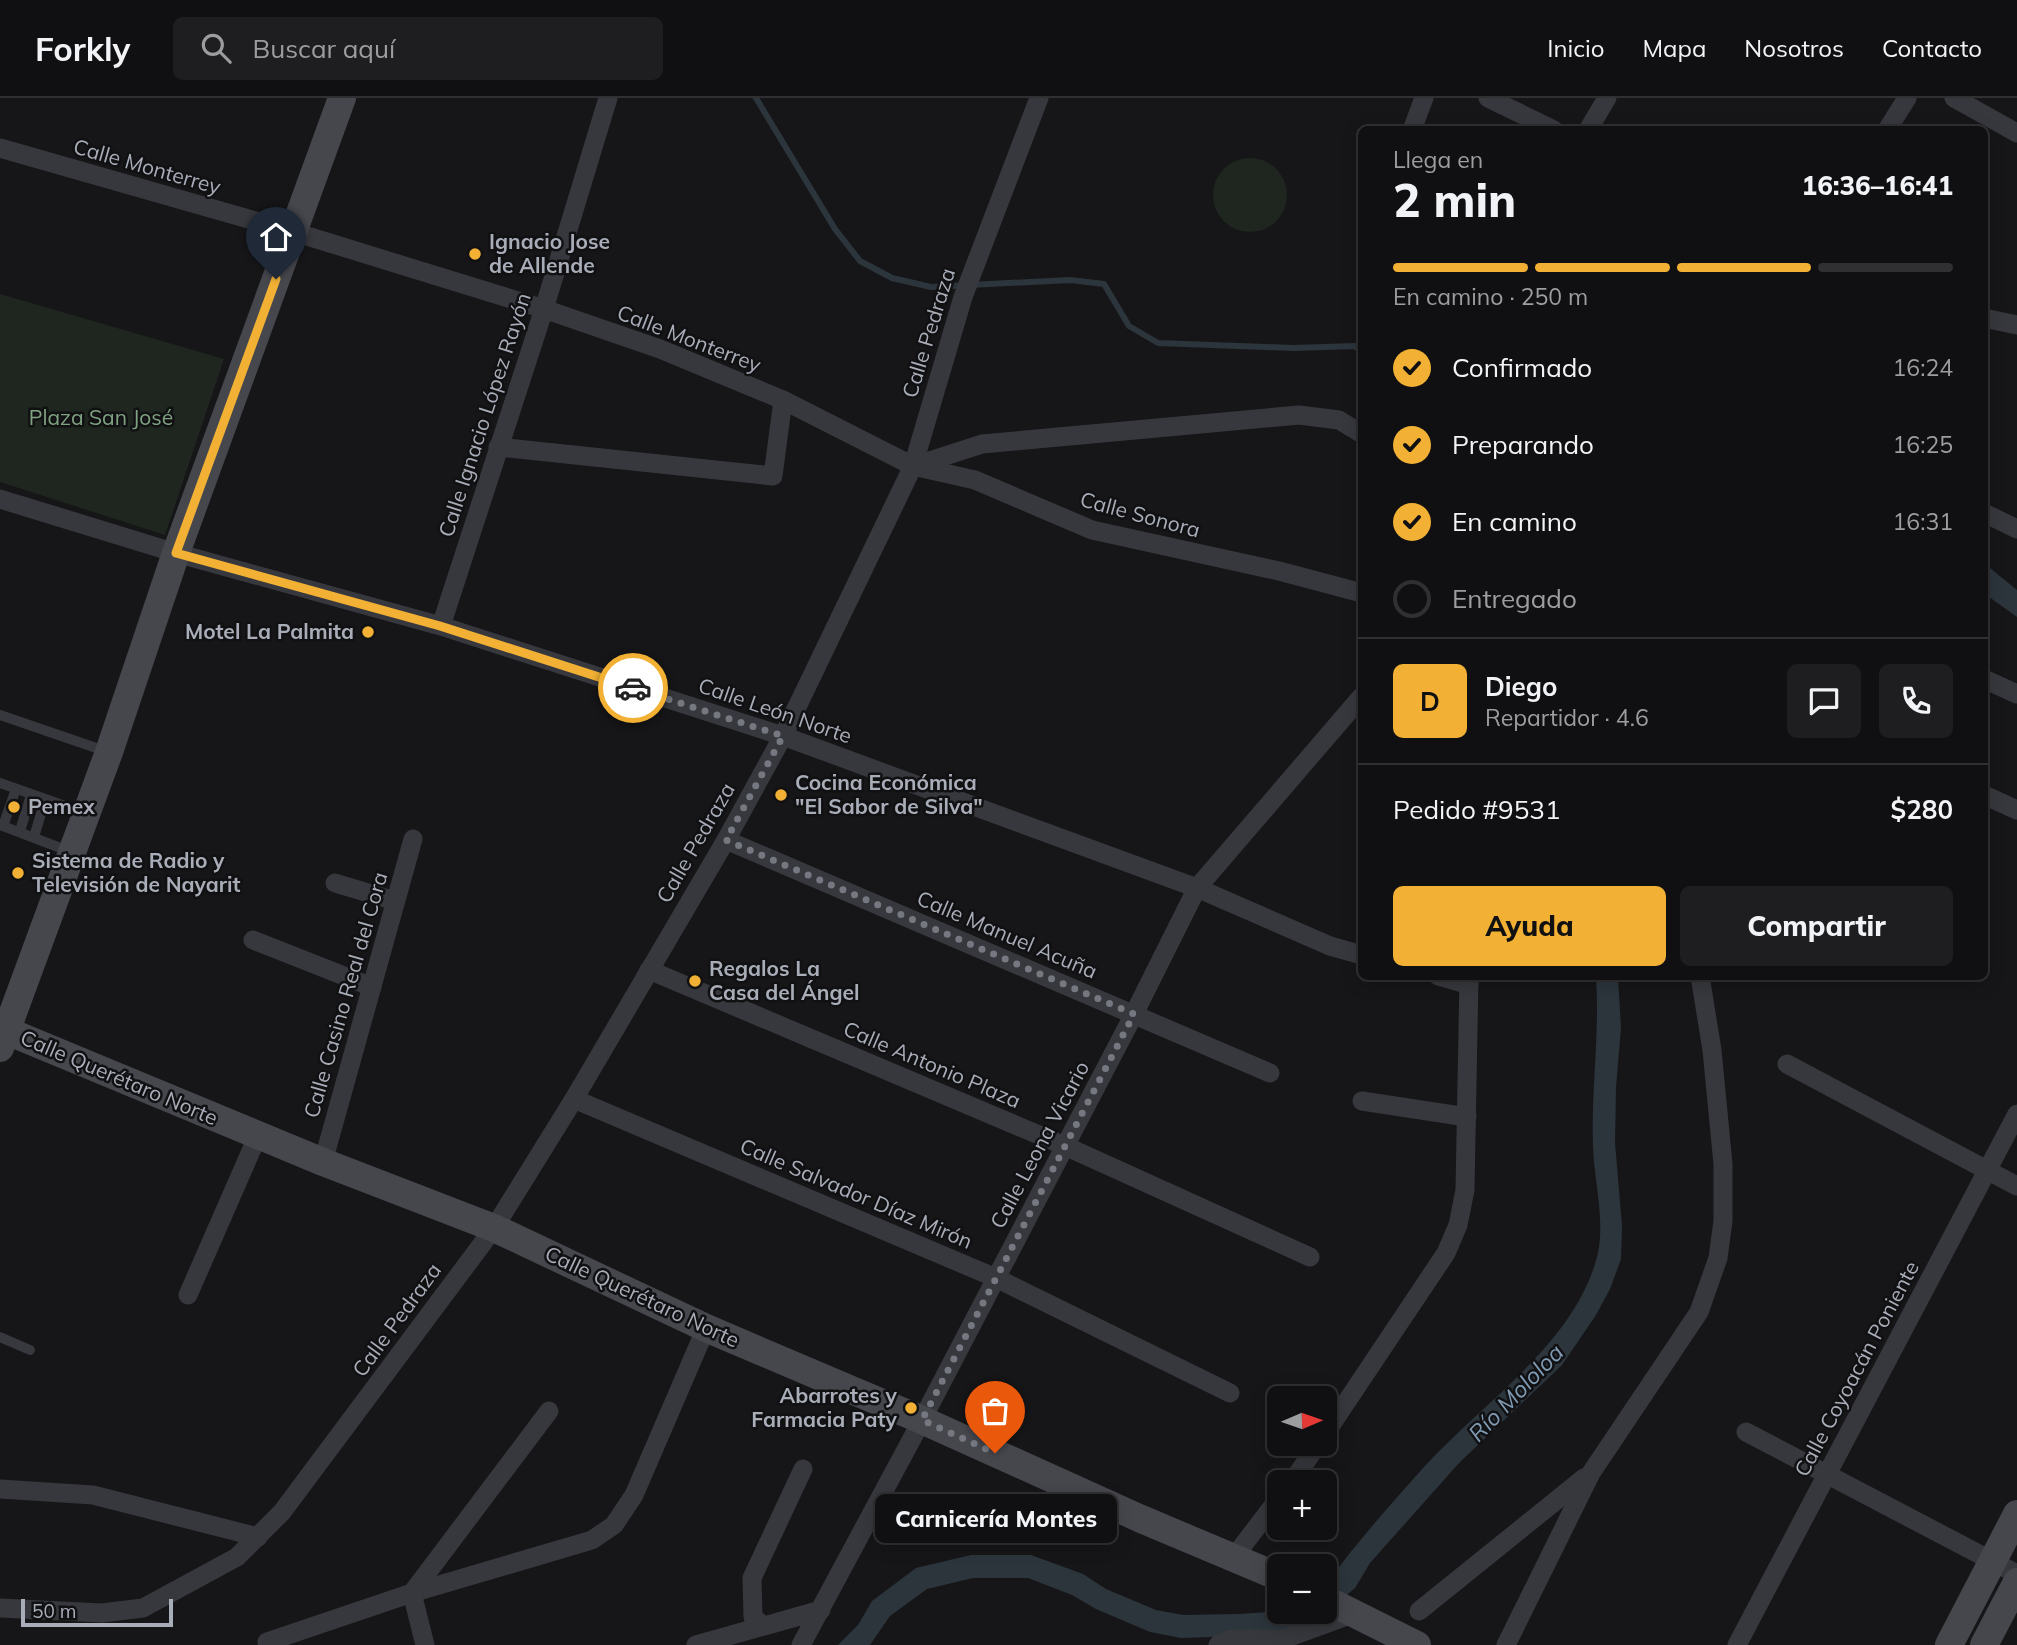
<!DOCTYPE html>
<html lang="es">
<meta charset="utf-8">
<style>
:root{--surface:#101012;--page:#1e1e20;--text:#f1f3f6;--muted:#9c9d9f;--line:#303032;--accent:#f2b134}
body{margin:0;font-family:Mulish,sans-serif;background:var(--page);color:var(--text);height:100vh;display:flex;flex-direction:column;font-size:26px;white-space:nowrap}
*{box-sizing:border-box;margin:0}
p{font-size:23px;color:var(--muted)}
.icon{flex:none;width:38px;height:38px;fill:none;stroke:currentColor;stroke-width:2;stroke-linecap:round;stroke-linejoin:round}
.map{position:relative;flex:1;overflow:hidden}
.details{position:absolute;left:1358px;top:28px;width:630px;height:854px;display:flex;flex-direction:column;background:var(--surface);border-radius:10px;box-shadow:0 4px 18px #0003,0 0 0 2px var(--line)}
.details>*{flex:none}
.needle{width:46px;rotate:88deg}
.tools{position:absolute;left:1267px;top:1288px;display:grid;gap:14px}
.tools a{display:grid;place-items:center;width:70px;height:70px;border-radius:10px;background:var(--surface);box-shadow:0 4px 18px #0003,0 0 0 2px var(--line);font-size:35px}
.scale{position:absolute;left:21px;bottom:18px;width:152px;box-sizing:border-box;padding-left:7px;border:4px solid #a8adb8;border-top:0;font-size:19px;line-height:24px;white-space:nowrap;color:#a8adb8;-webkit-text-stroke:5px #111113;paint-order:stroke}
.pin{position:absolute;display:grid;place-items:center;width:60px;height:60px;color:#fff;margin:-72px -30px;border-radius:50% 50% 50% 0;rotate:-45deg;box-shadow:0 0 7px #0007}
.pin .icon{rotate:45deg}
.courier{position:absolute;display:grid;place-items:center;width:70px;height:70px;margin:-35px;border:5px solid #f2b134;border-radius:50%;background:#fff;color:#222;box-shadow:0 2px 9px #0007}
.bubble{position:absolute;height:49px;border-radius:10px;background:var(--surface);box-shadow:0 4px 18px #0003,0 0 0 2px var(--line);font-size:23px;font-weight:800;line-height:49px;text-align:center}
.overview em{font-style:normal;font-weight:800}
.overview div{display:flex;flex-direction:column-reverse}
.overview{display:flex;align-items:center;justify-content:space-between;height:119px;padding:0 35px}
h1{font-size:46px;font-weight:800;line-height:52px}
.bar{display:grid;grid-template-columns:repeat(4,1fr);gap:10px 7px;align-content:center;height:84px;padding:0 35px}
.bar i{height:9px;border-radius:5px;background:var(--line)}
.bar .selected{background:var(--accent)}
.bar p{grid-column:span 4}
.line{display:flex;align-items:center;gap:18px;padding:0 35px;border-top:2px solid var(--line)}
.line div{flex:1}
.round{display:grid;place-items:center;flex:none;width:74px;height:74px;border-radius:10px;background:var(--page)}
ol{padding:0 35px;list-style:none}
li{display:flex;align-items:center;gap:21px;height:77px}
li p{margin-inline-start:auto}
li .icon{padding:7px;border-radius:50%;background:var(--accent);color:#111;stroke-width:4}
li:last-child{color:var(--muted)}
li i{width:38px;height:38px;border:4px solid var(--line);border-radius:50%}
.primary-button{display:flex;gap:14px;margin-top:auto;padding:14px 35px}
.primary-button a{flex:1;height:80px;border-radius:10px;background:var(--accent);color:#111;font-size:28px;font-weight:800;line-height:80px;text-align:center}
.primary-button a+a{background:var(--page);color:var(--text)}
header{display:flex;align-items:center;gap:42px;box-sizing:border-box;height:98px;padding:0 35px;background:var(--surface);border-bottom:2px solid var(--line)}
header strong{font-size:33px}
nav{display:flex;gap:38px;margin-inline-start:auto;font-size:24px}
.search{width:490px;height:63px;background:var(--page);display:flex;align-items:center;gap:18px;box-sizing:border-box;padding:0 24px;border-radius:10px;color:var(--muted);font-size:26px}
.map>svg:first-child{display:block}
</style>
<header>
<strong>Forkly</strong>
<div class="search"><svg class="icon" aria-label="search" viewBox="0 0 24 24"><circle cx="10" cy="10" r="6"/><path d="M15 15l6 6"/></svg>Buscar aquí</div>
<nav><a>Inicio</a><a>Mapa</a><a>Nosotros</a><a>Contacto</a></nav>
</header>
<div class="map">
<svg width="2017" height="1547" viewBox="0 0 2017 1547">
<rect width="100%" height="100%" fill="#161618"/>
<g fill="#1e261f">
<circle cx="1250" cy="97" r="37"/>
<path d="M0 196 224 261 165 437 0 384Z"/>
</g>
<g fill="#2c353c">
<path d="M1985 466 2017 492V519L1985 496Z"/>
<path d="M1596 879H1618L1621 930 1616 989 1615 1045 1622 1128 1621 1161 1610 1191 1596 1217 1562 1267 1459 1365 1370 1465 1355 1490 1331 1510 1303 1527 1272 1537 1181 1540 1150 1534 1096 1511 1072 1497 1028 1480H973L927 1491 890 1518 870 1547H838L858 1527 872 1503 916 1470 971 1457H1031L1083 1476 1106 1491 1156 1512 1183 1517 1239 1516 1268 1514 1279 1510V1514H1325V1485C1337 1474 1344 1461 1355 1449 1377 1421 1401 1395 1424 1369 1482 1305 1574 1246 1597 1159 1606 1124 1594 1083 1593 1048 1591 991 1600 935 1596 879Z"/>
</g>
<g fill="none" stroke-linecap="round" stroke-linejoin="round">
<path stroke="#2c353c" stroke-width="6" d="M756 0 835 131 860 163 892 180 931 189 1070 182 1104 186 1129 228 1158 245 1294 250 1355 248 1362 255"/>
<g stroke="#37383d" stroke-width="10">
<path d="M0 617 105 653"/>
<path d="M0 685 85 715"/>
<path d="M0 727 71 754"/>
<path d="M3 728 16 691"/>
<path d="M20 733 31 697"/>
<path d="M34 739 45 702"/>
<path d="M0 1239 30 1252"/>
</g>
<g stroke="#37383d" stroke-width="19">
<path d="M1488 0 1554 32"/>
<path d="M1954 0 2017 35"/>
<path d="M1412 32 1424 0"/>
<path d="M1588 32 1607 0"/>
<path d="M1887 32 1907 0"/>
<path d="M0 50 294 134 544 211 660 251 783 302 913 368 975 382 1092 432 1279 473 1362 495"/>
<path d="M1984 220 2017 227"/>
<path d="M498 349 773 378 783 302"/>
<path d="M914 368 982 346 1299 317 1339 322 1362 336"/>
<path d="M0 401 176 455 441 528 783 638 1197 790 1330 848 1362 857"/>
<path d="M1984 415 2017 431"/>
<path d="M441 528 544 211 608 0"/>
<path d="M1984 581 2017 596"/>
<path d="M1984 697 2017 712"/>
<path d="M726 742 1270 975"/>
<path d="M335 785 395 803"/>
<path d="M253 842 372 889"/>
<path d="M649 872 1065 1048 1310 1159"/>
<path d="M1438 878 1469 887"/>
<path d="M1787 966 2017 1088"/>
<path d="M574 1001 996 1180 1230 1295"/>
<path d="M1362 1003 1467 1019"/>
<path d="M323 1064 413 741"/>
<path d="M188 1197 258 1037"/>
<path d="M1746 1334 2017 1476"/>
<path d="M1325 1336 1446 1155 1458 1127 1465 1092 1469 878"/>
<path d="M1292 1384 1318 1346"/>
<path d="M0 1391 93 1397 258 1439"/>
<path d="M1234 1459 1279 1400"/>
<path d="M0 1510 102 1515 143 1510 237 1459 282 1414 494 1130 574 1001 726 742 783 638 913 368 963 199 1039 0"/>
<path d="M1419 1513 1584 1380"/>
<path d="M763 1528 753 1519 752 1480 803 1371"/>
<path d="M267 1544 412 1495 592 1442 614 1427 634 1397 706 1230"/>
<path d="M425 1547 412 1495 549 1313"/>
<path d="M696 1547 821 1512"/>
<path d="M801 1547 922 1322 1134 916 1197 790 1362 598"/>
<path d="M1218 1547 1231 1541H1284L1355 1515"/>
<path d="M1506 1547 1591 1375 1699 1214 1718 1160 1723 1123V1066L1712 952 1700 878"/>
<path d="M1737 1547 2017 1016"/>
</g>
<g stroke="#45474d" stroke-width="28">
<path d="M7 933 323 1064 494 1130 706 1230 922 1322 1139 1420 1279 1479"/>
<path d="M0 950 109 654 176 455 342 0"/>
<path d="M1325 1501 1417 1547"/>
<path d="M1949 1547 2017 1416"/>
<path d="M1984 1547 2017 1484"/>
</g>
</g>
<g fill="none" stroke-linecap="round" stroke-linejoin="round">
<path stroke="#757880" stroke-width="7" stroke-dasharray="0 12.6" d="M633 590 783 638 726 742 1134 916 922 1322 995 1355"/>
<path stroke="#f2b134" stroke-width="9" d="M276 181 176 455 440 528 633 590"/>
</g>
<g fill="#f2b134" stroke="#111113" stroke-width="2.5">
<circle cx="475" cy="156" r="7"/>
<circle cx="368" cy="534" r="7"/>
<circle cx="781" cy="697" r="7"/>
<circle cx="14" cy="709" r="7"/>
<circle cx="18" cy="775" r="7"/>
<circle cx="695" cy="883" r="7"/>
<circle cx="911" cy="1310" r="7"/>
</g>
<g text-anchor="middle" stroke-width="5" stroke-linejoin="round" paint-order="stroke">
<g font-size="21" fill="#a8adb8" stroke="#111113">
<text transform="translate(147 69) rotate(16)" y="7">Calle Monterrey</text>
<text transform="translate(929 235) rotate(-73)" y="7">Calle Pedraza</text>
<text transform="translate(689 241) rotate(21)" y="7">Calle Monterrey</text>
<text transform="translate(485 317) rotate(-72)" y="7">Calle Ignacio López Rayón</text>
<text transform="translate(1140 417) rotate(15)" y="7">Calle Sonora</text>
<text transform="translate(775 613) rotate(19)" y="7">Calle León Norte</text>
<text transform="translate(696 745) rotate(-60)" y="7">Calle Pedraza</text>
<text transform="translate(1007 837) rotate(23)" y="7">Calle Manuel Acuña</text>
<text transform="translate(346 897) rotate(-74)" y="7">Calle Casino Real del Cora</text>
<text transform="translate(932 967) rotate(23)" y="7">Calle Antonio Plaza</text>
<text transform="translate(119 980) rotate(23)" y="7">Calle Querétaro Norte</text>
<text transform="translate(1040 1047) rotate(-62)" y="7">Calle Leona Vicario</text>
<text transform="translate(856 1096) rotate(23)" y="7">Calle Salvador Díaz Mirón</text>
<text transform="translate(642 1199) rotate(25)" y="7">Calle Querétaro Norte</text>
<text transform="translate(397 1222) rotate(-54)" y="7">Calle Pedraza</text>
<text transform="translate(1857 1271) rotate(-62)" y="7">Calle Coyoacán Poniente</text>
</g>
<g font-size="21" font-weight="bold" fill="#a8adb8" stroke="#111113" text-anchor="start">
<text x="489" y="151">Ignacio Jose<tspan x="489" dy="24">de Allende</tspan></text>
<text x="354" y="541" text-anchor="end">Motel La Palmita</text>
<text x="795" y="692">Cocina Económica<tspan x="795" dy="24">"El Sabor de Silva"</tspan></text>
<text x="28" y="716">Pemex</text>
<text x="32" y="770">Sistema de Radio y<tspan x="32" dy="24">Televisión de Nayarit</tspan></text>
<text x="709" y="878">Regalos La<tspan x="709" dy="24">Casa del Ángel</tspan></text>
<text x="897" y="1305" text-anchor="end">Abarrotes y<tspan x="897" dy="24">Farmacia Paty</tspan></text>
</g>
<g font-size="21" fill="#7fa381" stroke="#111113">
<text x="101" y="327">Plaza San José</text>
</g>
<g font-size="23" font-style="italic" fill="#7f9bb3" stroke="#111113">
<text transform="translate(1516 1295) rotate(-46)" y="8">Río Mololoa</text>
</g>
</g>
</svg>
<div class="tools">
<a><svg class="needle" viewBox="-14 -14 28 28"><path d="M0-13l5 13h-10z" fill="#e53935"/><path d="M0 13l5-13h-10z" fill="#9c9d9f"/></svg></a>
<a>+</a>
<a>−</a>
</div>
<div class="scale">50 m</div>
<div class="pin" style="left:995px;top:1355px;background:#ea580c"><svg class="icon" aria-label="bag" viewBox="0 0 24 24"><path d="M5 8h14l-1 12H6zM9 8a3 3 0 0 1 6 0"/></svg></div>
<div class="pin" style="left:276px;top:181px;background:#1f2937"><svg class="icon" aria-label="home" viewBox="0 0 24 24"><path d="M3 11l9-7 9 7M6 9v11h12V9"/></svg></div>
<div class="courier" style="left:633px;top:590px"><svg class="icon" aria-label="car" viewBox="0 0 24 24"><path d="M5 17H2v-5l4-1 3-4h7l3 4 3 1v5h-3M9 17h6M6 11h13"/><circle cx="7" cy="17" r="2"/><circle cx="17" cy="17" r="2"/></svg></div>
<div class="bubble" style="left:875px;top:1396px;width:242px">Carnicería Montes</div>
<section class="details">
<div class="overview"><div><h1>2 min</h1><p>Llega en</p></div><em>16:36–16:41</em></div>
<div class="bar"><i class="selected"></i><i class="selected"></i><i class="selected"></i><i></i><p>En camino · 250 m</p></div>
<ol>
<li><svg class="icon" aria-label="check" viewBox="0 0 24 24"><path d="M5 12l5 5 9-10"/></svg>Confirmado<p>16:24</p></li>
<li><svg class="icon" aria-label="check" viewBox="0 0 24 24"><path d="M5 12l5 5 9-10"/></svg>Preparando<p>16:25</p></li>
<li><svg class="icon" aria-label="check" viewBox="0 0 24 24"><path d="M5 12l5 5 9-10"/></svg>En camino<p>16:31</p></li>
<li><i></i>Entregado</li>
</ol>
<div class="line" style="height:126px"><b class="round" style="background:var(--accent);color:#111">D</b><div><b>Diego</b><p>Repartidor · 4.6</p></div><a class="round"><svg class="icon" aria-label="chat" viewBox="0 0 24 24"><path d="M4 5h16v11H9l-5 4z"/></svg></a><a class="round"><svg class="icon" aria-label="phone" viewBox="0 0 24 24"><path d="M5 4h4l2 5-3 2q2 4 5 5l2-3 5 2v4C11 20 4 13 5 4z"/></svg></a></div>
<div class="line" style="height:91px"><div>Pedido #9531</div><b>$280</b></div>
<div class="primary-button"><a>Ayuda</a><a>Compartir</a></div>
</section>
</div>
